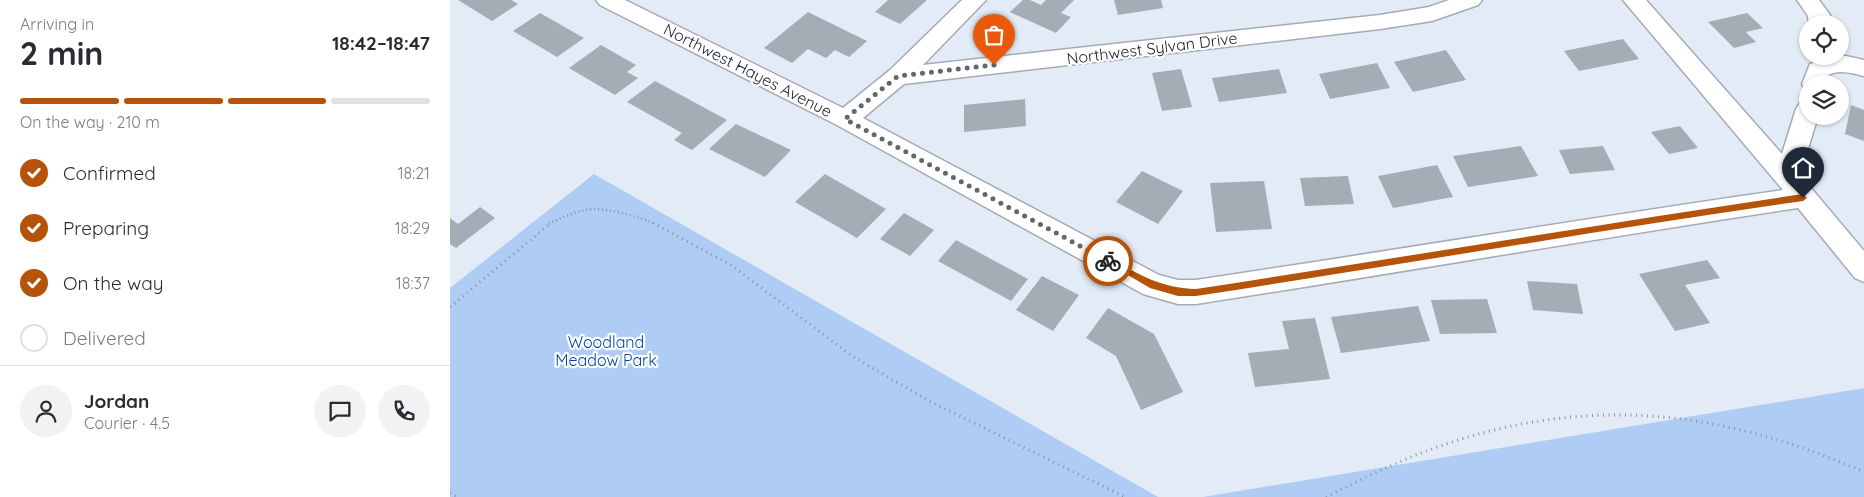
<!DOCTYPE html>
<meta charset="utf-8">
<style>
:root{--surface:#fff;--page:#f2f2f3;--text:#2b2b33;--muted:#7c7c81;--line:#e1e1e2;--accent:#b45309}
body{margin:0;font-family:Quicksand,sans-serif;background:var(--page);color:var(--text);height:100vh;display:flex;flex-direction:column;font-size:19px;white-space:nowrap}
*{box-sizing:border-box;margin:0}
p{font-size:16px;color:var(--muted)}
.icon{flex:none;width:28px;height:28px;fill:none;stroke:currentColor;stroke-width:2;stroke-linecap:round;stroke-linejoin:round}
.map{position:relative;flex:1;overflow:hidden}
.side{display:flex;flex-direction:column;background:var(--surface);width:450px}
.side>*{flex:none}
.fabs{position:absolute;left:1349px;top:15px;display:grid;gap:10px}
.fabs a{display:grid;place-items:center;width:50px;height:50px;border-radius:50%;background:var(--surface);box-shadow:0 1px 4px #0004;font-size:25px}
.pin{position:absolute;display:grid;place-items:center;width:42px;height:42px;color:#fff;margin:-51px -21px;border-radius:50% 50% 50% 0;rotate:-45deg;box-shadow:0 0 5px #0007}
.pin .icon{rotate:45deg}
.courier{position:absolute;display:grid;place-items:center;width:50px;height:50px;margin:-25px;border:4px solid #b45309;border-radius:50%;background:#fff;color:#222;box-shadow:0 1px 6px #0007}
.summary em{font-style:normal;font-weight:700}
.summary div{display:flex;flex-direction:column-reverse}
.summary{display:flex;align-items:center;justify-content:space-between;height:85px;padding:0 20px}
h1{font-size:32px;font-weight:700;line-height:38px}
.bar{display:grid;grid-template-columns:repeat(4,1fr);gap:8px 5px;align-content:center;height:60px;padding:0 20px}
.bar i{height:6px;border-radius:4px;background:var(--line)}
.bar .active{background:var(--accent)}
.bar p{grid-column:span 4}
.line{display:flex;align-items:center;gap:12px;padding:0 20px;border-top:1px solid var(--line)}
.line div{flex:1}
.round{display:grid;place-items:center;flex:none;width:52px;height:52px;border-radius:26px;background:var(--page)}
ol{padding:0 20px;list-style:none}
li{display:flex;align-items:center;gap:15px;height:55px}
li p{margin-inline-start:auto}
li .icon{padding:5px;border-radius:50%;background:var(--accent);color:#fff;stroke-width:4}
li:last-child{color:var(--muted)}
li i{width:28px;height:28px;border:2px solid var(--line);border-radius:50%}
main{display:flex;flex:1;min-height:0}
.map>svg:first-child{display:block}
</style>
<main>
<section class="side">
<div class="summary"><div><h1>2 min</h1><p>Arriving in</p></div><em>18:42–18:47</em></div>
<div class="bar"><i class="active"></i><i class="active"></i><i class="active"></i><i></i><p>On the way · 210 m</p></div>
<ol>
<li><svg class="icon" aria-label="check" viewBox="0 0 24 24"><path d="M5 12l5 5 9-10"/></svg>Confirmed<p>18:21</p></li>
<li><svg class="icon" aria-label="check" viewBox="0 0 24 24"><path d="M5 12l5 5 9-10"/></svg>Preparing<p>18:29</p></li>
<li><svg class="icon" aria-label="check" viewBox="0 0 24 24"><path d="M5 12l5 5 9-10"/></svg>On the way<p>18:37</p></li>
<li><i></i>Delivered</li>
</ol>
<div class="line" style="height:90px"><a class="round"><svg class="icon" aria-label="person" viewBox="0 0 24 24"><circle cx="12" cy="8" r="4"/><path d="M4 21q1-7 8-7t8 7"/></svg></a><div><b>Jordan</b><p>Courier · 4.5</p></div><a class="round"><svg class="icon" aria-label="chat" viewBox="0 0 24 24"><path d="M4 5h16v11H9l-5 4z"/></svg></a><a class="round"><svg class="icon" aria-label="phone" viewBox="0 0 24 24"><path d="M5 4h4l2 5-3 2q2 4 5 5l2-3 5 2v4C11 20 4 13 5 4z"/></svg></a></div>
</section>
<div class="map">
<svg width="1414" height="497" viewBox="0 0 1414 497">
<rect width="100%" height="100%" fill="#e3ebf7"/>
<g fill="#afccf5">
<path d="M144 174 708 497H0V288Z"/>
<path d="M1414 388V497H753Z"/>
</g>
<g fill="#a4acb6">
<path d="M8 0H61L68 4 42 21Z"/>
<path d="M438 0H477L450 24 425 12Z"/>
<path d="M573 0H580L591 5 596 0H624L611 13 621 17 606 33 560 12Z"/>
<path d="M664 0H711L713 8 668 15Z"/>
<path d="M358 12 417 41 399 57 385 50 376 58 358 49 342 63 314 48Z"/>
<path d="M90 13 134 38 107 57 63 31Z"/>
<path d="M1297 13 1313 28 1296 32 1306 42 1284 48 1258 22Z"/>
<path d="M1173 39 1189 59 1129 71 1114 51Z"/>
<path d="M151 45 186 65 177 72 188 78 165 95 119 68Z"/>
<path d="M996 50 1016 80 963 92 944 62Z"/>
<path d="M927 63 940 88 880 99 869 74Z"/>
<path d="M731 69 742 107 712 111 702 73Z"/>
<path d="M829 69 837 93 769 102 762 78Z"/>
<path d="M205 81 277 120 242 150 224 140 232 133 177 102Z"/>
<path d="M575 99 576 126 514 132V105Z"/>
<path d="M1401 105 1414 110V141L1395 134Z"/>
<path d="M286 124 341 150 315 177 259 149Z"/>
<path d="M1230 126 1248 148 1219 154 1201 132Z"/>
<path d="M1071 146 1088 176 1018 187 1003 156Z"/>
<path d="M1153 146 1165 170 1120 174 1109 150Z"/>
<path d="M987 165 1003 197 943 208 928 176Z"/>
<path d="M692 171 733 191 708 224 666 202Z"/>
<path d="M375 174 436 209 407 238 345 202Z"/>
<path d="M898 176 904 204 855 206 850 178Z"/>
<path d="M814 181 822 229 766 232 760 183Z"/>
<path d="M30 207 45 218 6 248 0 244V218L8 224Z"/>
<path d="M454 213 484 230 460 256 430 239Z"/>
<path d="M506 240 578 279 561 301 488 261Z"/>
<path d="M1257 260 1270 278 1235 285 1260 323 1225 331 1189 274Z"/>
<path d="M592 276 629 295 603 331 566 310Z"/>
<path d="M1077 281 1127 284 1133 314 1083 310Z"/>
<path d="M1037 299 1047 333 990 334 981 300Z"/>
<path d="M968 306 980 341 891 353 881 317Z"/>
<path d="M658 308 704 334 733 392 691 410 666 356 636 338Z"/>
<path d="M865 318 880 379 805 387 798 353 839 349 832 321Z"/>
</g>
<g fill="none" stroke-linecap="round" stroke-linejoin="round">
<g stroke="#a4abb6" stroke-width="3">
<g id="minor">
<path d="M146 0H175L393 108 440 70 512 0H536L473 65 930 15 979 7 999 0H1032L1028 5 982 21 930 29 454 84 413 118 709 275 728 280H746C942 251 1137 218 1333 190L1173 0H1196L1332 154 1346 109 1350 103 1358 100V116H1368L1350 175 1414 251V282L1405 278 1348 208C1147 238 947 273 746 304H728L693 294 387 125 150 5Z"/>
<path d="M1347 0H1369L1380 15 1381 24H1359L1358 16Z"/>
<path d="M1384 56H1396L1414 60V76C1402 73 1389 69 1378 75L1374 84H1358V91L1355 90 1352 84 1360 64Z"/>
</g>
</g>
<path stroke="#8d939c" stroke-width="2.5" stroke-dasharray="1 3" stroke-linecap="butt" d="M99 224C112 217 128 210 144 209 159 209 192 217 205 224"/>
<g stroke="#8d939c" stroke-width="3" stroke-dasharray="1 4.5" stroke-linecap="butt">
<path d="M203 223 281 265 402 356 479 401 675 497"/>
<path d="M0 307 101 223"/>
<path d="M0 493 7 497"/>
<path d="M876 497C910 480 944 463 979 450 1131 394 1268 408 1414 472"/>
</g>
<use href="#minor" fill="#fff" fill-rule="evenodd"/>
</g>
<path fill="#b45309" d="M1353 194 1357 198 1353 201C1151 230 949 265 746 296H728L700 288 654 261 658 258 661 259C690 275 711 288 746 289 949 258 1151 224 1353 194Z"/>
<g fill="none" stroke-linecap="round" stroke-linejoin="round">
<path stroke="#63686e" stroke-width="5" stroke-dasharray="0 9" d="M544 65 448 76 395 119 658 261"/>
</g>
<g text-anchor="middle" stroke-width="4.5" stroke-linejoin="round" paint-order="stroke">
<g font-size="16" fill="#1e2125" stroke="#fff">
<text transform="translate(702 48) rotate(-7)" y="6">Northwest Sylvan Drive</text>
<text transform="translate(298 70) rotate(27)" y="6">Northwest Hayes Avenue</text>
</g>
<g font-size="16" fill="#03489a" stroke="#fff">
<text x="156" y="348">Woodland<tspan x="156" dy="18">Meadow Park</tspan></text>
</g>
</g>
</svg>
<div class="fabs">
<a><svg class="icon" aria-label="locate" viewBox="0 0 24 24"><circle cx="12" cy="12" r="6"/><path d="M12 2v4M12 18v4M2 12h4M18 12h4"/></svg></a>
<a><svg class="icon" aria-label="layers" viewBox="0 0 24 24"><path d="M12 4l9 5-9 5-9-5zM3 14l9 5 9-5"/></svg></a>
</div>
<div class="pin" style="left:544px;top:65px;background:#ea580c"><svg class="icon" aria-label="bag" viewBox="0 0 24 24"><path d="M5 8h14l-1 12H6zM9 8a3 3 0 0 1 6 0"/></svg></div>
<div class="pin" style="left:1353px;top:198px;background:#1f2937"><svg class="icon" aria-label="home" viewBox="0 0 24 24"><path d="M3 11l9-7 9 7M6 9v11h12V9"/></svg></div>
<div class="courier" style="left:658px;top:261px"><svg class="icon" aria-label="bike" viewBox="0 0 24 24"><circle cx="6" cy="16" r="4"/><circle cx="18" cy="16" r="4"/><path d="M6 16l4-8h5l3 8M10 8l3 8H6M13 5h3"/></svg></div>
</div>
</main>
